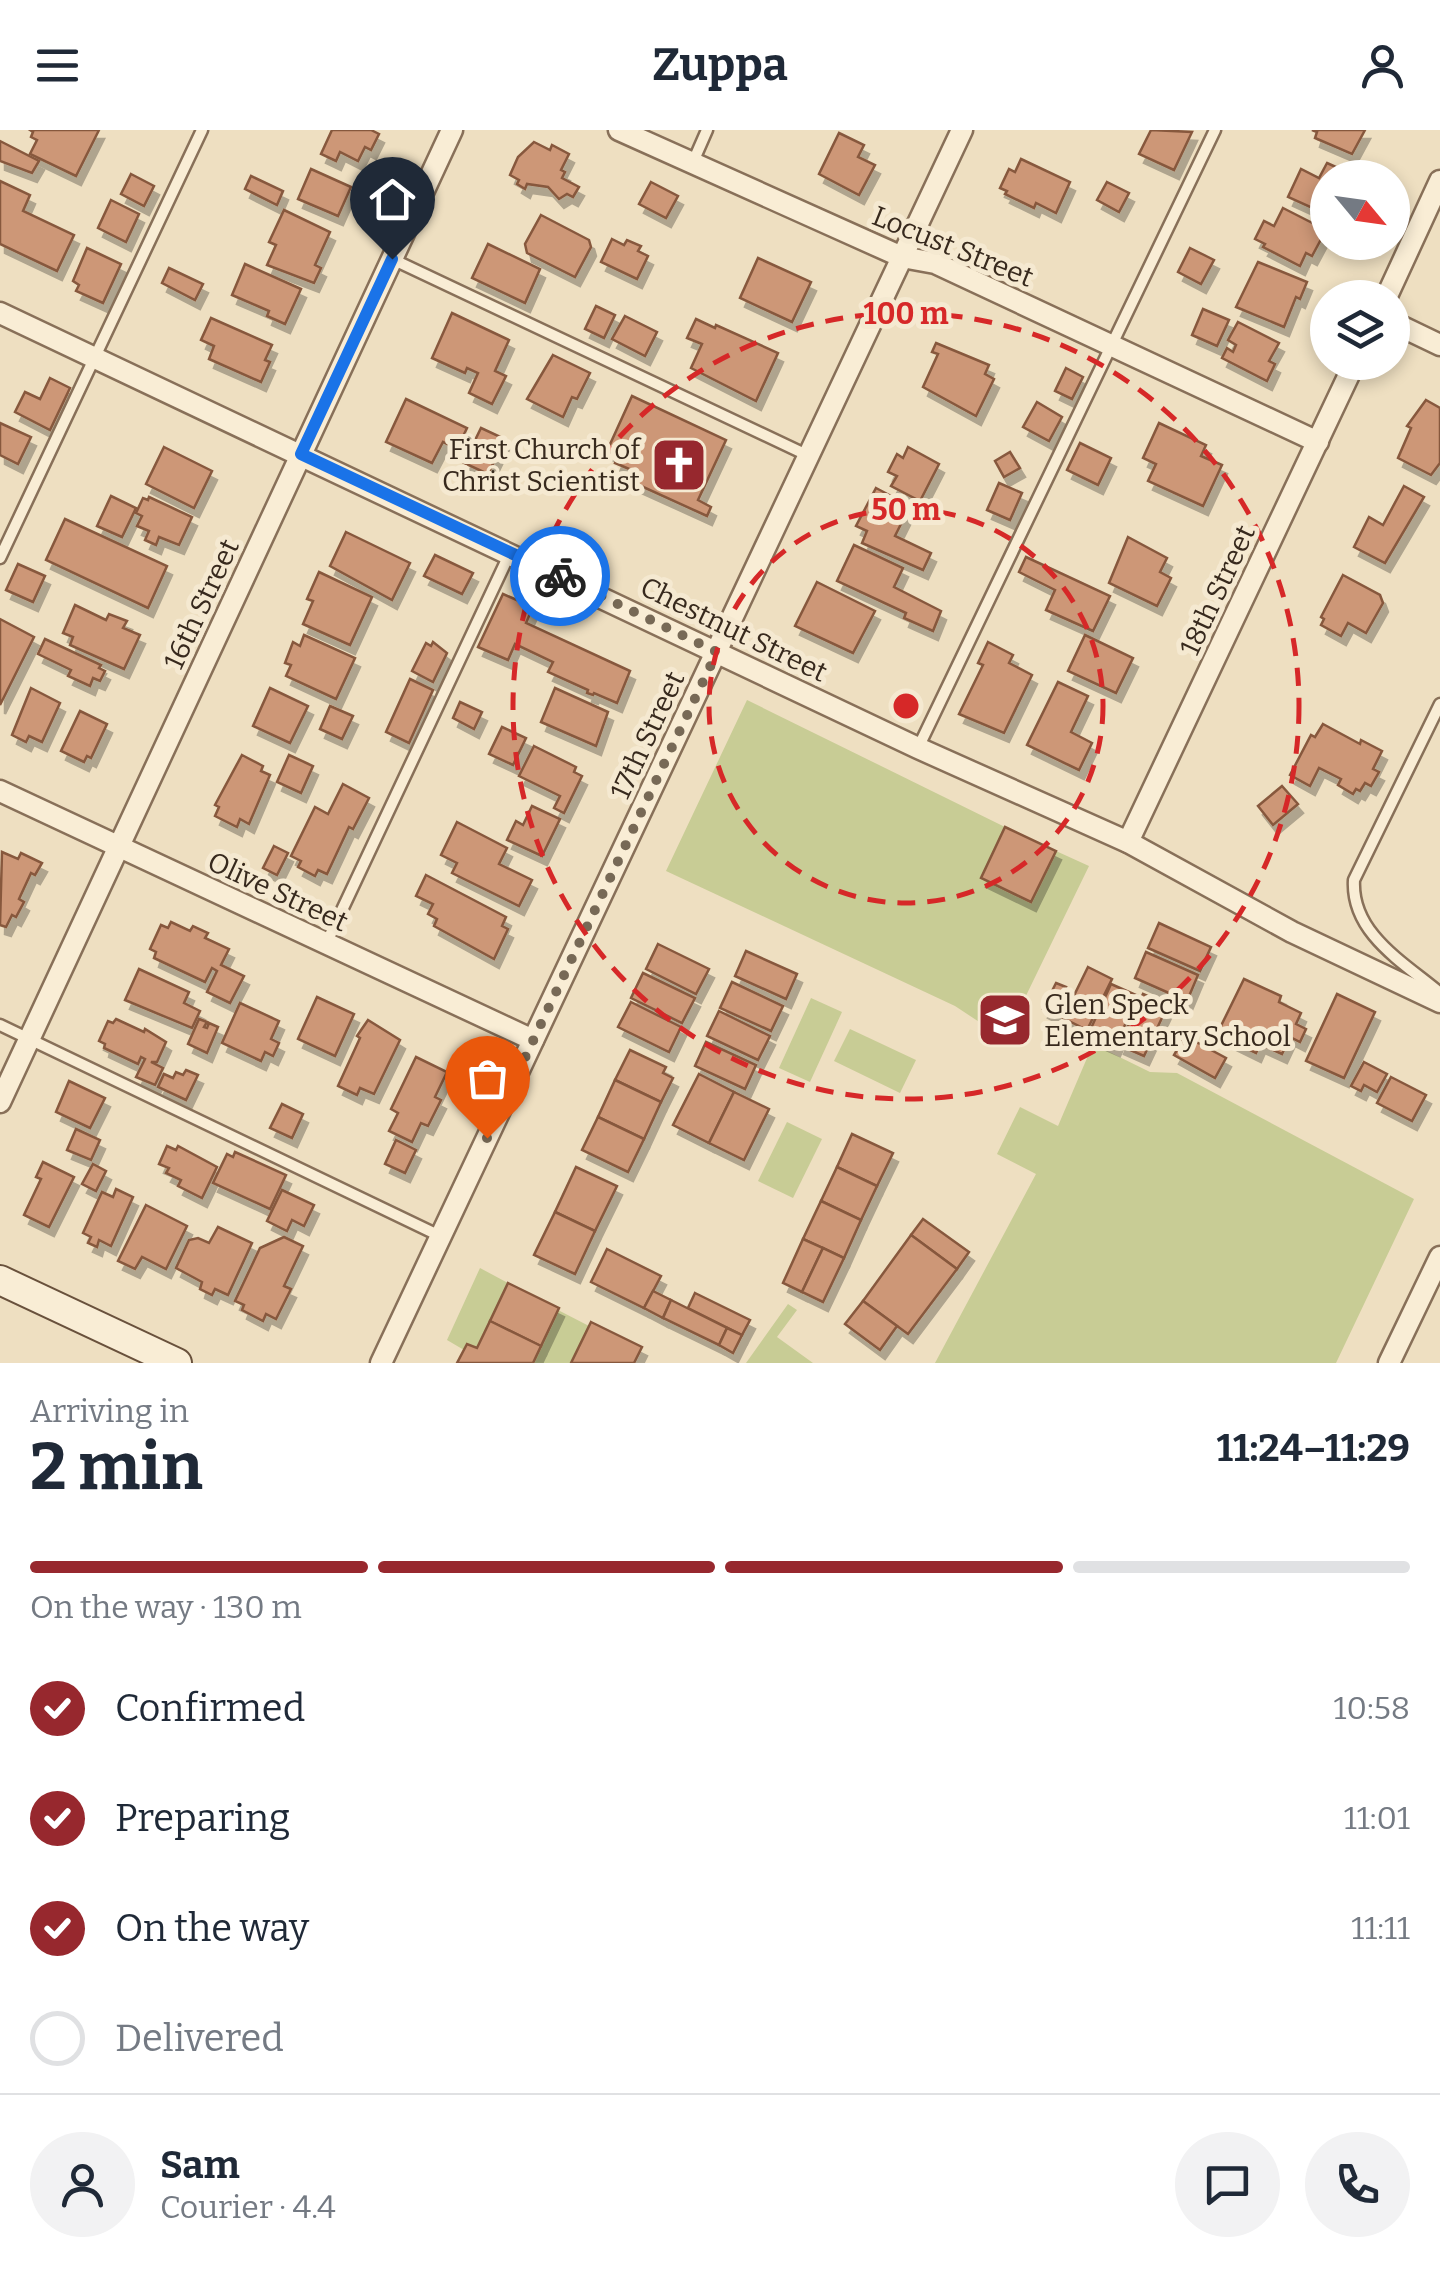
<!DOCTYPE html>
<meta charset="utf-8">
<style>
:root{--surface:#fff;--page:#f2f2f3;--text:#1f2937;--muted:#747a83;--line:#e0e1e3;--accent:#97282e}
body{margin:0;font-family:Bitter,serif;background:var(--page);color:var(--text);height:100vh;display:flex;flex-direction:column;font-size:38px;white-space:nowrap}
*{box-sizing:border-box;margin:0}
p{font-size:32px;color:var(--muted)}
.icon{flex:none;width:55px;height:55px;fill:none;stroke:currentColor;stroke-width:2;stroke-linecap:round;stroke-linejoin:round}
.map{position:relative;height:1233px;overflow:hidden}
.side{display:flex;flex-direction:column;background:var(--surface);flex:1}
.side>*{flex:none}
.needle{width:65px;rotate:119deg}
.controls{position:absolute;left:1310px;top:30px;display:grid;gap:20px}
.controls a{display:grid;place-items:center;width:100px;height:100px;border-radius:50%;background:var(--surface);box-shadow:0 5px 15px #0003;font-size:50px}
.pin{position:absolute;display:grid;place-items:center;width:85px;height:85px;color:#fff;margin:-102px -42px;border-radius:50% 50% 50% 0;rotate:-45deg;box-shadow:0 0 10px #0007}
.pin .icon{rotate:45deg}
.courier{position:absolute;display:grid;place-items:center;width:100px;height:100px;margin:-50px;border:8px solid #1a73e8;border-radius:50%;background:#fff;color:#222;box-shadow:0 2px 12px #0007}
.summary em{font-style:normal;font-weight:700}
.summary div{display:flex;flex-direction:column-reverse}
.summary{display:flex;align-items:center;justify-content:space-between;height:170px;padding:0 30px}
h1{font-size:65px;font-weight:700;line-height:75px}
.bar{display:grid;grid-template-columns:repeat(4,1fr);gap:15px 10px;align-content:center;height:120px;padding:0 30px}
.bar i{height:12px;border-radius:8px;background:var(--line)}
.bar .selected{background:var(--accent)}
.bar p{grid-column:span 4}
.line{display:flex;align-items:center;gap:25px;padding:0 30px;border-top:2px solid var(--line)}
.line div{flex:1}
.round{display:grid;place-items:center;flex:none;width:105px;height:105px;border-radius:52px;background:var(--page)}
ol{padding:0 30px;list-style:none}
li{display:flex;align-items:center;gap:30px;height:110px}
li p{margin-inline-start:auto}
li .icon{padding:10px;border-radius:50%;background:var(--accent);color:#fff;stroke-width:4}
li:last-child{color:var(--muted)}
li i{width:55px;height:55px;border:5px solid var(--line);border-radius:50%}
header{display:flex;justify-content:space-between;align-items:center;height:130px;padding:0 30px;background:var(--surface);font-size:45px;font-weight:700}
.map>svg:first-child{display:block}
</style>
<header><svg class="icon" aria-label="menu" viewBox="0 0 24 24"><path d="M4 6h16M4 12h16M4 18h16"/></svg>Zuppa<svg class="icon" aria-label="person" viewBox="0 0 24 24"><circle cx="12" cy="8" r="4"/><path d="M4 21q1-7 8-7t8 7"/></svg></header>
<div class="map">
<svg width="1440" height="1233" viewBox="0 0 1440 1233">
<defs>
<filter id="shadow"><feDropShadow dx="5" dy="9" stdDeviation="0" flood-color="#0004"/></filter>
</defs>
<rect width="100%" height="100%" fill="#eedfc1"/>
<g fill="#c8cc95">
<path d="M747 570 1005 697 981 748 1031 772 1056 721 1089 736 1005 909 955 876 666 741Z"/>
<path d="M811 868 842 882 810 952 779 938Z"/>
<path d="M850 899 916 930 900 963 834 931Z"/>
<path d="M1093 914 1150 942 1177 943 1414 1069 1336 1233H935L1036 1044 997 1024 1020 977 1058 996Z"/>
<path d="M787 992 822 1009 793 1068 758 1051Z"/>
<path d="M480 1138 508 1153 477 1218 467 1214 464 1220 447 1210Z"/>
<path d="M788 1174 797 1180 777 1207 813 1233H746Z"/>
<path d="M558 1180 589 1196 571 1233H533Z"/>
</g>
<g fill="#cd9777" stroke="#87583e" stroke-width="2.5" filter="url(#shadow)">
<path d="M30 0H99L76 46 30 24 37 10 31 7 33 2Z"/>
<path d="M332 0H371L379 4 371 20 365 17 358 31 340 22 336 31 321 24Z"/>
<path d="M1151 0 1192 2 1174 40 1139 24Z"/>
<path d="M1312 0H1365L1352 24 1315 8 1317 2Z"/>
<path d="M839 3 864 15 858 27 875 35 859 65 819 44Z"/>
<path d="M0 11 39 31 32 43 0 31Z"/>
<path d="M534 12 550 20 552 15 569 24 561 40 565 42 562 48 579 57 573 67 567 64 559 69 548 57 527 54 525 59 517 54 519 50 510 45 518 27Z"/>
<path d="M1021 29 1070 52 1056 83 1036 73 1034 78 1005 64 1007 61 1000 58 1009 39 1015 42Z"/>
<path d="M1327 33 1358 47 1328 48V85L1288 67 1301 39 1319 48Z"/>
<path d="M311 39 351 57 338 86 298 69Z"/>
<path d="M131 44 154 56 144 76 121 64Z"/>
<path d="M251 46 283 61 277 75 245 59Z"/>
<path d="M0 51 30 65 23 81 74 105 57 141 0 114Z"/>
<path d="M651 52 678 66 666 88 639 74Z"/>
<path d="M1107 52 1129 63 1119 82 1097 70Z"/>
<path d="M111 70 139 84 126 112 98 98Z"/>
<path d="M1283 78 1326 100 1312 126 1306 123 1300 136 1263 117 1265 114 1255 109 1264 91 1274 96Z"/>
<path d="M284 80 330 102 315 135 321 138 314 153 267 135 276 115 269 112Z"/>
<path d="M541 85 589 110 591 117 575 147 527 123 525 114Z"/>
<path d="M612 109 624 115 627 110 641 116 638 121 648 126 637 149 601 132Z"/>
<path d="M488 114 540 139 525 173 472 148Z"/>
<path d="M87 118 121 134 103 173 76 161 79 155 73 151Z"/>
<path d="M1190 118 1214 130 1201 154 1178 142Z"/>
<path d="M758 128 811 152 792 192 740 168Z"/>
<path d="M1258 132 1307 152 1300 169 1296 167 1284 197 1236 177Z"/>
<path d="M245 134 301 159 285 194 267 186 269 181 232 165Z"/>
<path d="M169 138 203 154 195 170 162 153Z"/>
<path d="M596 176 615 185 604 208 585 199Z"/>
<path d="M1203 179 1229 190 1217 216 1192 205Z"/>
<path d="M452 183 509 210 495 241 506 246 492 274 469 263 478 243 467 238 465 243 432 228Z"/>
<path d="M625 186 657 202 645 226 612 209Z"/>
<path d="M211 188 272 215 265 230 270 232 261 252 209 229 214 216 201 210Z"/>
<path d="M696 189 715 198 716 195 778 223 756 271 691 238 702 214 687 208Z"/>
<path d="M1238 192 1279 213 1269 231 1275 234 1267 251 1222 228 1227 218 1233 222 1236 215 1228 210Z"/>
<path d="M936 213 989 235 985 244 994 249 976 286 923 257 938 224 932 222Z"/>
<path d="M553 225 590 243 577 269 572 267 563 287 527 269Z"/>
<path d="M1066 238 1083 247 1072 269 1055 261Z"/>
<path d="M50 248 70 258 50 300 15 282 25 262 40 269Z"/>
<path d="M632 266 726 310 698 370 711 377 707 386 630 351 634 341 615 333 618 326 607 321Z"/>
<path d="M406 269 467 298 457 319 443 312 432 333 386 312Z"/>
<path d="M1426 270 1440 278V333L1431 345 1398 328 1411 298 1407 296Z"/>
<path d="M1037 272 1062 287 1049 311 1023 297Z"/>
<path d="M0 293 31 307 18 334 0 325Z"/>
<path d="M1159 293 1206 315 1201 326 1222 335 1203 376 1148 351 1156 334 1143 328Z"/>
<path d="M481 298 505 309 488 344 464 333Z"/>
<path d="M1080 313 1111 328 1098 355 1067 340Z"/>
<path d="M164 317 212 341 194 378 146 354Z"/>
<path d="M908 317 939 334 920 371 891 356 897 346 888 342 897 324 903 328Z"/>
<path d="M1010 322 1020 338 1004 347 995 331Z"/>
<path d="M999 353 1022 363 1010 390 987 380Z"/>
<path d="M1404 356 1424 367 1385 433 1354 417 1369 387 1383 395Z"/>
<path d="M876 358 910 376 895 406 931 423 923 440 862 413 867 401 856 396Z"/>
<path d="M111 366 136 378 122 407 97 396Z"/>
<path d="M149 367 192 387 179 415 159 407 156 415 145 410 149 401 137 396 142 386 136 383 143 368 148 370Z"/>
<path d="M65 389 167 436 148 478 46 430Z"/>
<path d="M346 402 410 433 392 470 330 436Z"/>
<path d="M1128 407 1167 428 1160 442 1171 448 1157 476 1109 453Z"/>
<path d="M854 415 903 438 894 457 941 481 933 501 904 488 906 483 837 451Z"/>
<path d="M435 425 473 443 462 464 424 446Z"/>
<path d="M1026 427 1110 466 1093 501 1046 480 1055 460 1019 442Z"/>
<path d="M18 434 45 446 33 472 6 460Z"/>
<path d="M319 442 372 467 350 515 303 494 313 471 307 469Z"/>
<path d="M1343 445 1380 465 1383 473 1366 503 1348 493 1341 506 1321 495 1324 489 1321 487Z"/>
<path d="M817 452 875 481 853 523 795 496Z"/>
<path d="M503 464 533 477 526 493 630 541 617 573 594 563 593 565 587 563 588 560 548 542 553 532 515 514 508 530 478 517Z"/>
<path d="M75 475 106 490 109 484 127 491 123 498 140 505 124 539 70 515 73 507 63 503Z"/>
<path d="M0 489 34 507 0 575Z"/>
<path d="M304 505 355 528 336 569 286 546 291 535 285 533 293 512 300 516Z"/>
<path d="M1085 505 1133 528 1116 563 1068 541Z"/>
<path d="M45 509 101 535 99 538 105 541 100 551 93 548 90 556 68 546 71 540 38 524Z"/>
<path d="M433 512 447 523 433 552 412 541 426 513 431 516Z"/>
<path d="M988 512 1013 525 1009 533 1032 545 1004 603 959 584 983 535 978 533Z"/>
<path d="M410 549 433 560 409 613 386 602Z"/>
<path d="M1058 552 1088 566 1071 602 1092 613 1079 640 1027 615Z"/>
<path d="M31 558 60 573 42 612 29 606 26 612 12 605Z"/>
<path d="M270 558 308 576 290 613 253 596Z"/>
<path d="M555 558 608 582 596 616 541 592Z"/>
<path d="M460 572 482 582 474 599 453 588Z"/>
<path d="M330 576 353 586 342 609 320 599Z"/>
<path d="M80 581 107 594 91 628 87 626 84 632 61 621Z"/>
<path d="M1323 594 1360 614 1361 610 1382 621 1373 639 1379 642 1371 656 1365 653 1360 661 1356 659 1353 664 1338 655 1341 649 1319 638 1310 656 1290 645 1311 605 1315 607Z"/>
<path d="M502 597 526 608 513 635 489 624Z"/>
<path d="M534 616 576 637 574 642 582 646 564 683 554 678 560 666 519 646Z"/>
<path d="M242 625 263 636 261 641 270 645 249 694 240 689 237 697 215 686 219 677 215 675Z"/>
<path d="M289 625 313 636 301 663 277 652Z"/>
<path d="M343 654 369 668 353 699 349 697 327 744 318 740 315 746 298 737 301 731 291 726 315 677 328 684Z"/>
<path d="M1282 656 1298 674 1273 695 1258 676Z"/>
<path d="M532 676 560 689 542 726 507 710 516 691 523 695Z"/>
<path d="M457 692 507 718 499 734 532 750 519 776 452 743 457 733 441 725Z"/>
<path d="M1005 697 1056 721 1031 772 981 748Z"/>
<path d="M274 716 288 723 277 745 263 738Z"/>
<path d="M2 722 18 729 21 723 42 733 35 745 31 743 19 769 24 772 16 787 12 785 6 797 0 795Z"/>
<path d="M426 745 506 787 502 796 508 799 494 829 434 796 437 789 428 784 433 774 416 766Z"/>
<path d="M171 792 190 801 193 796 208 803 205 808 229 819 221 835 244 846 230 873 207 862 217 841 212 838 205 852 154 828 156 822 150 819 161 795 168 798Z"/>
<path d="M1159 793 1211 817 1200 841 1148 818Z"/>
<path d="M658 814 709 839 696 864 646 839Z"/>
<path d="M746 821 797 844 786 869 735 846Z"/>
<path d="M1146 822 1198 845 1187 871 1135 848Z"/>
<path d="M1088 837 1112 849 1087 900 1063 888Z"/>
<path d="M139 839 189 862 184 873 200 881 192 898 125 870Z"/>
<path d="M643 843 695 868 682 893 631 868Z"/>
<path d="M1244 849 1281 866 1279 872 1301 883 1296 894 1306 899 1300 912 1290 907 1282 924 1260 914 1256 923 1217 904Z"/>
<path d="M732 852 783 876 771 901 720 878Z"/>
<path d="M1056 853 1066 857 1053 884 1043 879Z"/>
<path d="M1111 854 1138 866 1115 917 1088 905Z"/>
<path d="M1143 864 1168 875 1144 926 1119 915Z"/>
<path d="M1337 864 1375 882 1344 948 1306 931Z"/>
<path d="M317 867 354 884 335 926 298 909Z"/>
<path d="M631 872 681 897 669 922 618 897Z"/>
<path d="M240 873 279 891 271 909 279 913 273 926 265 922 261 931 222 913Z"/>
<path d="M719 881 770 906 758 930 707 906Z"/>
<path d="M116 889 144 902 145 899 166 912 157 932H151L163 938 155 955 136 947 145 929 141 927 138 934 104 918 105 914 99 911 108 891 113 893Z"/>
<path d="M199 889 207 892 204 897 207 898 209 893 218 897 207 923 188 914Z"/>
<path d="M368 890 400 910 374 964 360 958 357 965 338 956 360 908 357 906Z"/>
<path d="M1185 906 1226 928 1215 948 1174 925Z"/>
<path d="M706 912 756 935 745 959 695 936Z"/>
<path d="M630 920 666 937 663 943 673 948 661 972 615 950Z"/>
<path d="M416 927 447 942 435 967 441 970 428 996 421 993 412 1012 389 1001 398 983 391 979Z"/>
<path d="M1364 932 1387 944 1377 962 1364 955 1361 961 1351 956Z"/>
<path d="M186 940 198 945 186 970 158 957 164 944 173 948 176 942 183 945Z"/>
<path d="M699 944 734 962 709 1013 673 995Z"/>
<path d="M1391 947 1426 965 1412 991 1377 973Z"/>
<path d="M615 950 661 972 644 1009 598 987Z"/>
<path d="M69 951 105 968 90 998 56 982Z"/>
<path d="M734 962 769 979 744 1030 709 1013Z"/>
<path d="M282 974 303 984 292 1008 270 998Z"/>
<path d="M598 987 644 1009 628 1042 582 1020Z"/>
<path d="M76 999 100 1010 91 1030 67 1020Z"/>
<path d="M852 1004 893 1023 877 1056 837 1037Z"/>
<path d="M396 1010 416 1020 405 1043 385 1034Z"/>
<path d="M167 1016 176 1020 178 1016 217 1037 202 1068 178 1056 181 1050 166 1043 169 1038 159 1034Z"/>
<path d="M235 1022 286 1045 270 1079 213 1053 227 1024 233 1027Z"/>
<path d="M43 1032 74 1047 49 1097 24 1085 41 1049 36 1047Z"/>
<path d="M93 1034 106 1041 96 1061 82 1054Z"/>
<path d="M576 1037 617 1056 595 1101 555 1082Z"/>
<path d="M837 1037 877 1056 861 1090 821 1071Z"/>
<path d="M116 1059 133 1067 111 1116 99 1110 97 1117 88 1113 91 1107 83 1103 102 1062 113 1067Z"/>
<path d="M282 1060 314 1075 304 1096 292 1090 287 1101 267 1091Z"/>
<path d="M821 1071 861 1090 844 1128 803 1109Z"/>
<path d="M146 1075 187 1096 166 1139 142 1127 135 1139 118 1131Z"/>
<path d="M555 1082 595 1101 575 1144 534 1125Z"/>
<path d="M923 1089 969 1122 957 1139 911 1105Z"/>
<path d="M218 1097 252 1113 228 1165 215 1159 212 1165 200 1159 202 1152 176 1138 189 1110 198 1108 209 1113Z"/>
<path d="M911 1105 957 1139 908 1204 863 1171Z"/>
<path d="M284 1107 303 1116 284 1156 291 1159 276 1189 266 1184 263 1191 242 1180 244 1175 235 1171 260 1118Z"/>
<path d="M803 1109 823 1118 802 1162 783 1153Z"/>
<path d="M823 1118 844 1128 823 1172 802 1162Z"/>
<path d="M607 1119 661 1146 644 1178 591 1152Z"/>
<path d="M508 1153 559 1178 541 1216 490 1191Z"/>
<path d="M653 1161 671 1170 663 1188 644 1178Z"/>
<path d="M695 1163 750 1190 742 1205 688 1178Z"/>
<path d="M671 1170 727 1198 719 1215 663 1188Z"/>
<path d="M863 1171 897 1196 880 1220 845 1194Z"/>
<path d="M490 1191 541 1216 533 1233H457L467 1214 477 1218Z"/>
<path d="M591 1192 642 1217 634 1233H571Z"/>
<path d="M727 1198 742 1205 733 1223 719 1215Z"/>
</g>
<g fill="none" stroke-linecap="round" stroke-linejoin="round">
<g stroke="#887059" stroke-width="15">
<g id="lane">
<path d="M693 32 707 0"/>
<path d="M392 129 809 326"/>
<path d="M0 428 202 0"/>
<path d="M1440 574 1354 750C1351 803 1403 832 1440 863"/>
<path d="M918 618 1215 0"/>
<path d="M326 814 510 423"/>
<path d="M0 895 440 1106"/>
</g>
</g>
<g stroke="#887059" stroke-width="25">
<g id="street">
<path d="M619 0 902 127 935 133 1318 312"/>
<path d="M1386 168 1440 51"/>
<path d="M0 183 918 618 1128 712 1292 802 1440 872"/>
<path d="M1392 192 1440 215"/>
<path d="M0 661 533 910"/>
<path d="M1128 712 1355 232"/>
<path d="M0 972 452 0"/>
<path d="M381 1233 962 0"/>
<path d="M1389 1233 1440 1127"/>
</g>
</g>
<g stroke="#69513c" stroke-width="32">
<path id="secondary" d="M0 1150 177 1233"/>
</g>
<use href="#lane" stroke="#f9edd5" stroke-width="10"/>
<use href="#street" stroke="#f9edd5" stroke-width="20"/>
<use href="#secondary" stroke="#f9edd5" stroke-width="28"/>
</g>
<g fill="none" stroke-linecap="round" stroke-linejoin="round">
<path stroke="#776956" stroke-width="10" stroke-dasharray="0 18" d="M487 1008 717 522 560 446"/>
<path stroke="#1a73e8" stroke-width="12" d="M392 129 301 324 560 446"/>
</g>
<g fill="none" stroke="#d62828" stroke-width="5" stroke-dasharray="18 12">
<circle cx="906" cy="576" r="197"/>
<circle cx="906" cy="576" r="393"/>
</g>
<defs>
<g id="church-square" transform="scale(2.875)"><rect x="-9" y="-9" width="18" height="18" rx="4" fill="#97282e" stroke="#f5e9d1"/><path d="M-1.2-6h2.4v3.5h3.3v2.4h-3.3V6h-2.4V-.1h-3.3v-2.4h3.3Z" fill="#fff"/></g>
<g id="school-square" transform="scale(2.875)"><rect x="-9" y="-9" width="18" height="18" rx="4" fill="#97282e" stroke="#f5e9d1"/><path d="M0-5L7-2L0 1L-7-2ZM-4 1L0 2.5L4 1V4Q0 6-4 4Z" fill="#fff"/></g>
</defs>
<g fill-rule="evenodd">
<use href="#church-square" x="679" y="335"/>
<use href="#school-square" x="1005" y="890"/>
</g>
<g text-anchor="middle" stroke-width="10" stroke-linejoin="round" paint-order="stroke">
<g font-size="28" fill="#37291d" stroke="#f5e9d1">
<text transform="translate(953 116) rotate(22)" y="10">Locust Street</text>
<text transform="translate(1217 460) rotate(-65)" y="10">18th Street</text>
<text transform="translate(201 474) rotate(-65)" y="10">16th Street</text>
<text transform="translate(734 499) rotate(26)" y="10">Chestnut Street</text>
<text transform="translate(647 605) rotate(-65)" y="10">17th Street</text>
<text transform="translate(278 761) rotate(25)" y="10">Olive Street</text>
</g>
<g font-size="28" fill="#37291d" stroke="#f5e9d1" text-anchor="end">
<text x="640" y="329">First Church of<tspan x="640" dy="32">Christ Scientist</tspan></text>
<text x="1044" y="884" text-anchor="start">Glen Speck<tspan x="1044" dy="32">Elementary School</tspan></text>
</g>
</g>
<circle cx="906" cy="576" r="15" fill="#d62828" stroke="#f5e9d1" stroke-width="5"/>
<g font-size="30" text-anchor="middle" font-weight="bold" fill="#d62828" stroke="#f5e9d1" stroke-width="10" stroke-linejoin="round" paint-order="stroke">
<text x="906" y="194">100 m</text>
<text x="906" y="390">50 m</text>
</g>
</svg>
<div class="controls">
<a><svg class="needle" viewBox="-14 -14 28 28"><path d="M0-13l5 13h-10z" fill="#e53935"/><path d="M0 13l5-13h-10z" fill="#747a83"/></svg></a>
<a><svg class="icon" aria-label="layers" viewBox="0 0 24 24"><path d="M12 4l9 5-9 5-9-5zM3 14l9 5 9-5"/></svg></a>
</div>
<div class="pin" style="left:487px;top:1008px;background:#ea580c"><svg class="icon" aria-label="bag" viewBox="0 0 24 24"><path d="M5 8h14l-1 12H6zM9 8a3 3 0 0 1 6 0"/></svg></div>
<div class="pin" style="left:392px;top:129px;background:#1f2937"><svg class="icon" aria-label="home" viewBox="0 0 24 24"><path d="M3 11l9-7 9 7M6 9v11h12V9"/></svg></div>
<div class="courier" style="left:560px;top:446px"><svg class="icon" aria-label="bike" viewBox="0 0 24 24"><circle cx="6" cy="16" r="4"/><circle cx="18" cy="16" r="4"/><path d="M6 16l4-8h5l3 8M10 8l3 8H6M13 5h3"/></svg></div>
</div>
<section class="side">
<div class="summary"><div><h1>2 min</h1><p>Arriving in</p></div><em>11:24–11:29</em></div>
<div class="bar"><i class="selected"></i><i class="selected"></i><i class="selected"></i><i></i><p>On the way · 130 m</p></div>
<ol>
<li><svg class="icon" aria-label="check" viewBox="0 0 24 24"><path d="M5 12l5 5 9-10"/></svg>Confirmed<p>10:58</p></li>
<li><svg class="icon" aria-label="check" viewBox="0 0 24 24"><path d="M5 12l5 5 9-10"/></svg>Preparing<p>11:01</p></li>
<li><svg class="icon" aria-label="check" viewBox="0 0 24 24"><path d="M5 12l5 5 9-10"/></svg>On the way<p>11:11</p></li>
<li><i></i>Delivered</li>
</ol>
<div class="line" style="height:180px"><a class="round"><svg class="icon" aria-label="person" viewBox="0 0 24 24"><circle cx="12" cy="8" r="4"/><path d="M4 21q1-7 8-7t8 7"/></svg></a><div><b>Sam</b><p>Courier · 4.4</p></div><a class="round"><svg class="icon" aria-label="chat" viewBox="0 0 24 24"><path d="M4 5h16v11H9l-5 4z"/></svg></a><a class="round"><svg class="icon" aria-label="phone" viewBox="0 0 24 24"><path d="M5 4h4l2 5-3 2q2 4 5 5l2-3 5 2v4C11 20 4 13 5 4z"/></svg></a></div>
</section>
